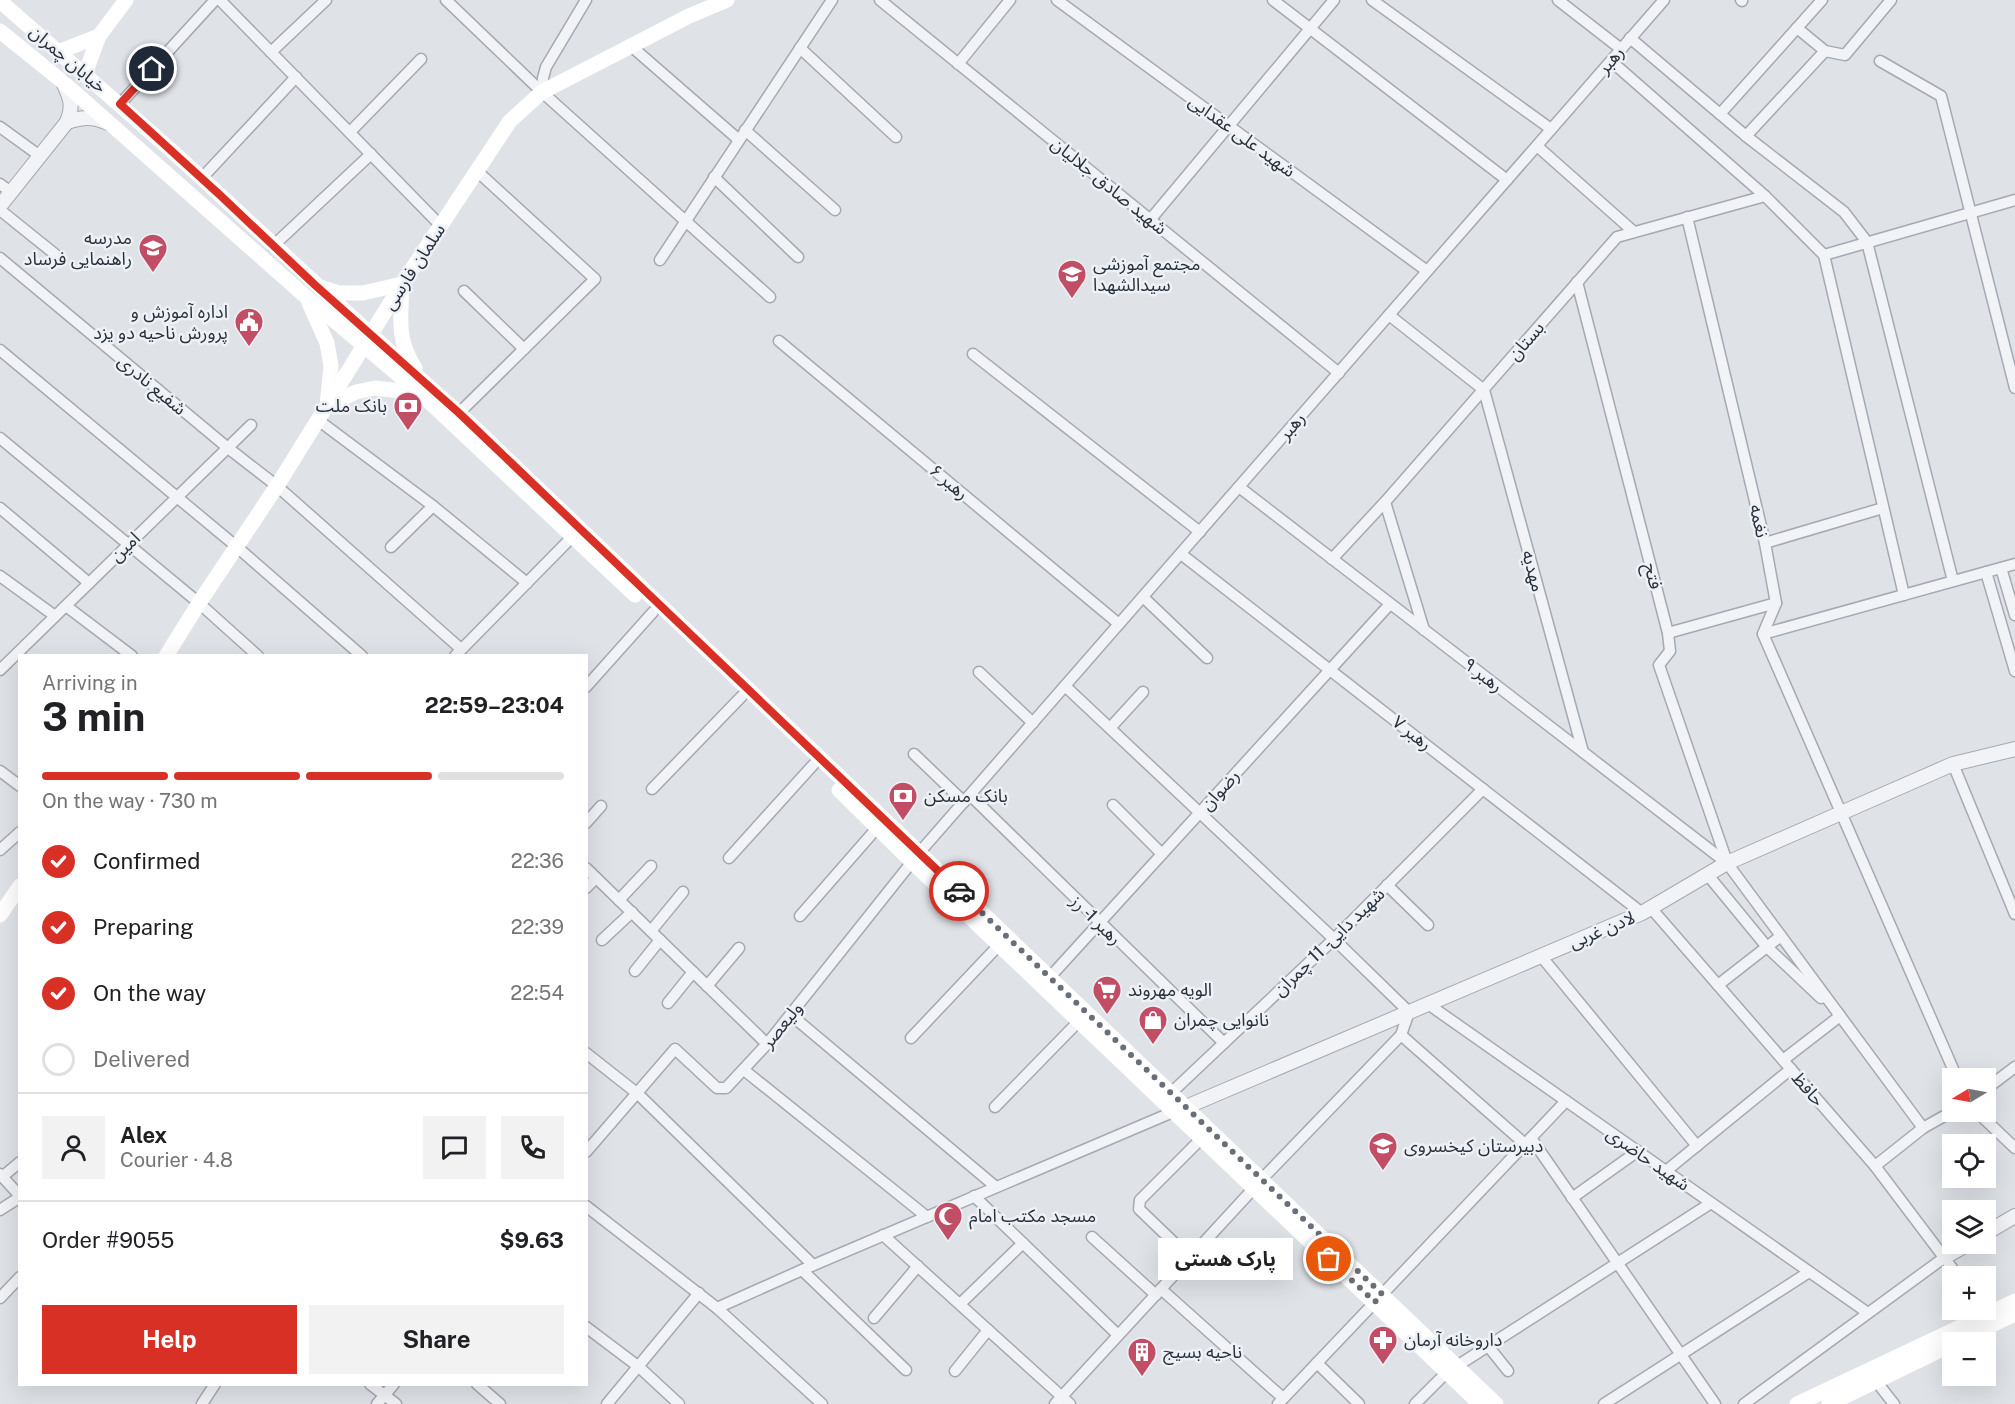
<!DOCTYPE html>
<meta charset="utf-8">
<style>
:root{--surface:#fff;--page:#f2f2f2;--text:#202124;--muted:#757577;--line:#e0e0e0;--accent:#d93025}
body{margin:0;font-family:"Public Sans","Noto Sans Arabic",sans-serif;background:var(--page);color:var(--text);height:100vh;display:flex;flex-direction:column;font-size:22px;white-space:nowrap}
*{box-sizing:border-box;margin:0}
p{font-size:20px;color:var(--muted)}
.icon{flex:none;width:33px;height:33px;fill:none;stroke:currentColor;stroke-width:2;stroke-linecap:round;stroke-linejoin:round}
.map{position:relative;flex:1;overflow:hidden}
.sheet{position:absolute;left:18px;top:654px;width:570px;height:732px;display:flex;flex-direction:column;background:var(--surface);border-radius:0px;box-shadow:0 6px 24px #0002}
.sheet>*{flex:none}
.needle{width:39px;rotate:260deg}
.tools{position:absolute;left:1942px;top:1068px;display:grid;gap:12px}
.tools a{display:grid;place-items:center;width:54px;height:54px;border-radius:0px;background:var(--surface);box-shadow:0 6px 24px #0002;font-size:30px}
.pin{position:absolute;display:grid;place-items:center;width:51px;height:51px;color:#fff;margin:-26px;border:3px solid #fff;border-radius:50%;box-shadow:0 2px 6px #0007}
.courier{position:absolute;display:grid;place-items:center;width:60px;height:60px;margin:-30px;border:4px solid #d93025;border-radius:50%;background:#fff;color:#222;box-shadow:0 2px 8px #0007}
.bubble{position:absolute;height:42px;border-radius:0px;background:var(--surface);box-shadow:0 6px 24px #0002;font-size:20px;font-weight:700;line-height:42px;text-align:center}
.headline em{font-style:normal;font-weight:700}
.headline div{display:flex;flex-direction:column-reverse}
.headline{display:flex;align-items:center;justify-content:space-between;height:102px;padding:0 24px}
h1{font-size:39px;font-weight:700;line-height:45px}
.bar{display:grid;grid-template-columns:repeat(4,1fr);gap:9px 6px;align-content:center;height:72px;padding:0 24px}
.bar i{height:8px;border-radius:4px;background:var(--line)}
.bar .selected{background:var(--accent)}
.bar p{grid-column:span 4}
.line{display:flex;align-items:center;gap:15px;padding:0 24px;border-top:2px solid var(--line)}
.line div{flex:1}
.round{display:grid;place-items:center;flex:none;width:63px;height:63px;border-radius:0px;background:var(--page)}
ol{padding:0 24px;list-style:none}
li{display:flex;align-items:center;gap:18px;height:66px}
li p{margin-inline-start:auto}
li .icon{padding:6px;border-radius:50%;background:var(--accent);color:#fff;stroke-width:4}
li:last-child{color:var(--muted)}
li i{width:33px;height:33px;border:3px solid var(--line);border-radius:50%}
.cta{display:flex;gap:12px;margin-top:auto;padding:12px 24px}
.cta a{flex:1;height:69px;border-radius:0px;background:var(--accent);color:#fff;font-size:24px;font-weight:700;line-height:69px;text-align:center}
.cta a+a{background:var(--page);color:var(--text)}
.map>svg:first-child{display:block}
</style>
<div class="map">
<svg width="2015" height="1404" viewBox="0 0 2015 1404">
<rect width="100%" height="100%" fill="#dfe2e7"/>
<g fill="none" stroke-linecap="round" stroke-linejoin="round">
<g stroke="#a5a9b1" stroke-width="13">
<g id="minor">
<path d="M220 0 441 226"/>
<path d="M446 0 542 92 770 297"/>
<path d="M880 0 1339 373"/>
<path d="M1057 0 1427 271"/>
<path d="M1273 0 1507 180"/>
<path d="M1372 0 1551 129"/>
<path d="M1558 0 1621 49"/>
<path d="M1741 0 1742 1"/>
<path d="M1797 28 1825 51"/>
<path d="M1630 38 1746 136 1844 212 1867 242 1953 581"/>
<path d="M631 46 739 140"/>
<path d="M800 48 896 137"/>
<path d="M271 52 326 0"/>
<path d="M1611 61 1765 196 1824 255"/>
<path d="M1880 61 1941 96 2015 388"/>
<path d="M958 64 1010 0"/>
<path d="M542 92 543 78 546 67 586 0"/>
<path d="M120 104 215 0"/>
<path d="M1720 114 1822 0"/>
<path d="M0 127 40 156"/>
<path d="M745 130 835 210"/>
<path d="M350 132 421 59"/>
<path d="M1746 136 1825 51 1845 55 1891 0"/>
<path d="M1537 146 1634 232"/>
<path d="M714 177 798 257"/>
<path d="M202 178 296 77"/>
<path d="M0 184 11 192"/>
<path d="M0 210 56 255"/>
<path d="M1687 217 1765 543 1776 603 1763 634 1957 1078"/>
<path d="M1150 220 1334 0"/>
<path d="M273 246 371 154"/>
<path d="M1824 255 1904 595"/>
<path d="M1824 255 2015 200"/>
<path d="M0 258 228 448 277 486 461 649"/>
<path d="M660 260 832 0"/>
<path d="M1577 282 1668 633 1670 651 1659 665 1727 862"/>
<path d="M464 291 524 349"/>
<path d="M1389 315 1484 390 1583 752"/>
<path d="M779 341 1119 624"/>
<path d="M0 350 237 547 362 656"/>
<path d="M973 354 1200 532"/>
<path d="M459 413 595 279 477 171"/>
<path d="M318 420 433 506 527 583"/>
<path d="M0 438 199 603 258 656"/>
<path d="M1239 487 1727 863 1923 1128"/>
<path d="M1385 502 1424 630"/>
<path d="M0 508 89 583"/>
<path d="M1765 543 1883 508"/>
<path d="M391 547 433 506"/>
<path d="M1181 554 1642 913"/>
<path d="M1332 559 1385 502 1617 237 1765 196"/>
<path d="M2001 568 2015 615"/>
<path d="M1986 572 2015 671"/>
<path d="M0 576 55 616"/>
<path d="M1143 597 1207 658"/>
<path d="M66 606 132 656"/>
<path d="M1668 633 1776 603"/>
<path d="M1763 634 2015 564"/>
<path d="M455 656 572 537"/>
<path d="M0 670 251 425"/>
<path d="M979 672 1033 723"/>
<path d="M1065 686 1334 939 1409 1012 1401 1035 1262 1179"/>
<path d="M586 687 653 612"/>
<path d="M1110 728 1143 692"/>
<path d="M914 754 964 802"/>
<path d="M1953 764 2015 914"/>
<path d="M0 771 20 786"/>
<path d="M652 789 742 696"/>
<path d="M970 795 1224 1043"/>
<path d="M1113 805 1162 854"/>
<path d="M586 823 601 806"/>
<path d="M0 850 20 832"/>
<path d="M729 858 814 764"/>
<path d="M586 868 767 1044"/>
<path d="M1707 874 1767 947 1821 998"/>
<path d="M1387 885 1428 925"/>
<path d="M586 888 596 878"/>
<path d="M619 900 651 866"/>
<path d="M1651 908 1875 1166 1958 1276"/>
<path d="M800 916 877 828"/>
<path d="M651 931 683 892"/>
<path d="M602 940 632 912"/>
<path d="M1541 956 1697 1146"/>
<path d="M635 971 660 940"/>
<path d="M1050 977 1390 604"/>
<path d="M1718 985 1781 936"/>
<path d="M707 986 739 948"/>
<path d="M668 1003 693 972"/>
<path d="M1428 1004 1868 1313"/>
<path d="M791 1015 996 1187"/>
<path d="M1401 1035 1525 1144"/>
<path d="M911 1038 999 945"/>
<path d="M586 1053 638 1094 813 1265"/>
<path d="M1783 1060 1840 1016 1837 1012"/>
<path d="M744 1070 927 1217"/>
<path d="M1986 1089 2015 1067"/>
<path d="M1171 1093 1334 939 1483 789"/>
<path d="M995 1107 1079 1021"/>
<path d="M1977 1112 2015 1148"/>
<path d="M1531 1138 1715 1404"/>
<path d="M586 1152 675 1049 717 1088H726L767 1044 919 853 1664 0"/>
<path d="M1875 1166 1923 1128 1953 1111"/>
<path d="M1666 1171 1791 1069"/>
<path d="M0 1174 20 1196"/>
<path d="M2 1177 20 1162"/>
<path d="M974 1196 1118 1335"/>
<path d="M1572 1198 1638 1151"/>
<path d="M586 1206 717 1308 822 1404"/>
<path d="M0 1210 20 1197"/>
<path d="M883 1235 1070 1404"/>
<path d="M1092 1237 1156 1295"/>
<path d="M1190 1258 1139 1209 1140 1200 1202 1138"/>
<path d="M802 1270 906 1370"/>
<path d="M1161 1289 1283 1398"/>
<path d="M0 1298 20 1277"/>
<path d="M960 1304 1023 1243"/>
<path d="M717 1308 802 1270 1180 1109"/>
<path d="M874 1318 918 1266"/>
<path d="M586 1327 639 1367 679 1404"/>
<path d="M1488 1346 1508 1371"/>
<path d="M1317 1363 1359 1404"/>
<path d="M1457 1366 1711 1203"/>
<path d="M955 1371 988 1330"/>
<path d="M1872 1376 1894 1404"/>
<path d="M370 1384 396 1404"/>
<path d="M477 1384 500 1404"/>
<path d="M202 1404 215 1384"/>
<path d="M377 1404 394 1384"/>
<path d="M607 1404 699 1293"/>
<path d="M1055 1404 1254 1188"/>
<path d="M1278 1404 1566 1101"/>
<path d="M1415 1404 1447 1372"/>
<path d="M1604 1404 1809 1272"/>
<path d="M1744 1404 1945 1257"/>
</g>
</g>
<g stroke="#a5a9b1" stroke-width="16">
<g id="tertiary">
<path d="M67 122C83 117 92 116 108 123"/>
<path d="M0 206 67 122C74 104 70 98 63 82"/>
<path d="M1186 1107 1642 913 1727 863 1841 813 1953 764 2015 749"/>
<path d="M1986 1233 2015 1216"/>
<path d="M1945 1257 1968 1244"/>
</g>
</g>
<use href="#minor" stroke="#f1f3f6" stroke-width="10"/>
<use href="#tertiary" stroke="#f1f3f6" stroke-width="14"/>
<g stroke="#fff" stroke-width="15">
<path d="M0 1C73 66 149 128 221 196 300 269 378 343 459 413L1496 1404"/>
<path d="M0 31 63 82 304 295 421 394 635 595"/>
<path d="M58 52 99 36"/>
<path d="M85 74 99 36 126 0"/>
<path d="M320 287 339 293H363L402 284C401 317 396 339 415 368"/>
<path d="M309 303 327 343 331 366 327 406 356 392 375 388 418 393"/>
<path d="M166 656 199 603 277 486 402 284 510 121 542 92 689 16 727 0"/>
<path d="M839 790 912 862 1480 1404"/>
<path d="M0 915 20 886"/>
<path d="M1956 1342 2015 1314"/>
<path d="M1797 1404 2015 1301"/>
<path d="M1829 1404 1953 1344"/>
</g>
</g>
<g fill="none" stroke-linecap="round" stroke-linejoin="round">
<path stroke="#696f78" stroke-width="6" stroke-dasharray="0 10.8" d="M959 891 1382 1294 1375 1302 1329 1259"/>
<path stroke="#d93025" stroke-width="8" d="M152 69 120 104 221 196 315 285 459 413 959 891"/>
</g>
<defs>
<g id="school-pin" transform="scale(1.5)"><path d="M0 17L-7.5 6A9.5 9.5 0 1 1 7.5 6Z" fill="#c24e66" stroke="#eef1f5"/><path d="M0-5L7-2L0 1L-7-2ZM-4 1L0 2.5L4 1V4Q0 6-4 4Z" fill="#fff"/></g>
<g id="civic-pin" transform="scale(1.5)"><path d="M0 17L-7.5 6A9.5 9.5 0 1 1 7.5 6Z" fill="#c24e66" stroke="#eef1f5"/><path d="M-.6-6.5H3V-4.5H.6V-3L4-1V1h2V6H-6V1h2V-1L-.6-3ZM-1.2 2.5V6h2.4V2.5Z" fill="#fff"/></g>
<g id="bank-pin" transform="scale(1.5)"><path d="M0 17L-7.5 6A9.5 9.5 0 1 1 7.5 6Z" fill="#c24e66" stroke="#eef1f5"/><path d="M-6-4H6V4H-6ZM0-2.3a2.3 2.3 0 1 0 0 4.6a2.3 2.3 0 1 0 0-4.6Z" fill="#fff"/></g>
<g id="supermarket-pin" transform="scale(1.5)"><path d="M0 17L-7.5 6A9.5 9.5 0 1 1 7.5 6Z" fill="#c24e66" stroke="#eef1f5"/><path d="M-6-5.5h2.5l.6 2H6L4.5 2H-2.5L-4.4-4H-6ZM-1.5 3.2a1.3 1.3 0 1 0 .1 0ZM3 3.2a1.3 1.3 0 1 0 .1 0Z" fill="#fff"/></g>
<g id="shop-pin" transform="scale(1.5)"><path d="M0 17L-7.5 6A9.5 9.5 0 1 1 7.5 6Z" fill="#c24e66" stroke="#eef1f5"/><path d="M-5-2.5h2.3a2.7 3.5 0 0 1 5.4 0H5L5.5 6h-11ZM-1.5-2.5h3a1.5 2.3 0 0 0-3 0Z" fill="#fff"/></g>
<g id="mosque-pin" transform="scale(1.5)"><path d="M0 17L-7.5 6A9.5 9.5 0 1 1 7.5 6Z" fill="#c24e66" stroke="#eef1f5"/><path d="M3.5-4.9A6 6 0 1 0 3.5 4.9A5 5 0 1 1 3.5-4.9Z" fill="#fff"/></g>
<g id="pharmacy-pin" transform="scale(1.5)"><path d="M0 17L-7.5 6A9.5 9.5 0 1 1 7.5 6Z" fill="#c24e66" stroke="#eef1f5"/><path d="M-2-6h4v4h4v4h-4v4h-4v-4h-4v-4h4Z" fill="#fff"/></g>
<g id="building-pin" transform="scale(1.5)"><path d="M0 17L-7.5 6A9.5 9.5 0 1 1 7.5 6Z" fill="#c24e66" stroke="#eef1f5"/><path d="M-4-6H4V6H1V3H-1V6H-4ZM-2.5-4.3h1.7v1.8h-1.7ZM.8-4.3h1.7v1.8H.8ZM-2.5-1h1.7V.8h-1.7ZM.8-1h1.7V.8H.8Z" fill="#fff"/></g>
</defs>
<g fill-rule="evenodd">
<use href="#school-pin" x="153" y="248"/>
<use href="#school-pin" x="1072" y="274"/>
<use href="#civic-pin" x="249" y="322"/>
<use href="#bank-pin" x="408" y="406"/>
<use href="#bank-pin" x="903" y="796"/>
<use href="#supermarket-pin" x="1107" y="990"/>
<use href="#shop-pin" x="1153" y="1020"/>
<use href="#school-pin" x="1383" y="1146"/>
<use href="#mosque-pin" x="948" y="1216"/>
<use href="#pharmacy-pin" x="1383" y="1340"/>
<use href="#building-pin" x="1142" y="1352"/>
</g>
<g text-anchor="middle" stroke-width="5" stroke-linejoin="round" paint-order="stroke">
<g font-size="18" fill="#29313d" stroke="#eef1f5">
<text transform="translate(68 59) rotate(40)" y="6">خیابان چمران</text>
<text transform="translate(1611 60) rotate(-49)" y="6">رهبر</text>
<text transform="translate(1242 136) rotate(36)" y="6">شهید علی عقدایی</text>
<text transform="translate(1109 186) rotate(39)" y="6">شهید صادق جلالیان</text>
<text transform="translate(414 267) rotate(-57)" y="6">سلمان فارسی</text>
<text transform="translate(1526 341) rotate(-49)" y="6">بستان</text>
<text transform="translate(152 385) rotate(40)" y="6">شفیع نادری</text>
<text transform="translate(1292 426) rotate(-49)" y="6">رهبر</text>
<text transform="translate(949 482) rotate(40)" y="6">رهبر ۶</text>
<text transform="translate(1759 521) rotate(77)" y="6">نغمه</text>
<text transform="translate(125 547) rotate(-44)" y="6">امین</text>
<text transform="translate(1533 571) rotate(75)" y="6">مهدیه</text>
<text transform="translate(1653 576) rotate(75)" y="6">فتح</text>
<text transform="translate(1483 675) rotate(38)" y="6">رهبر ۹</text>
<text transform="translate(1412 733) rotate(38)" y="6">رهبر ۷</text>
<text transform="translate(1220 790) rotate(-48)" y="6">رضوان</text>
<text transform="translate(1096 920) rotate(44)" y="6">رهبر 1- رز</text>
<text transform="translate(1602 930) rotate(-23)" y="6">لادن غربی</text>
<text transform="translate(1329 942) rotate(-44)" y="6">شهید دایی- 11 چمران</text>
<text transform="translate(782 1025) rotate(-51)" y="6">ولیعصر</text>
<text transform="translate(1808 1089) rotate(49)" y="6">حافظ</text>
<text transform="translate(1648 1159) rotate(35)" y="6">شهید حاضری</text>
</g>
<g font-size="18" fill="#29313d" stroke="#eef1f5" text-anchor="start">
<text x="132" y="244" text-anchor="end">مدرسه<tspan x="132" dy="21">راهنمایی فرساد</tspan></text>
<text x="1093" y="270">مجتمع آموزشی<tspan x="1093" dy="21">سیدالشهدا</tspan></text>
<text x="228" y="318" text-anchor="end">اداره آموزش و<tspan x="228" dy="21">پرورش ناحیه دو یزد</tspan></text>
<text x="387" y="412" text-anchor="end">بانک ملت</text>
<text x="924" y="802">بانک مسکن</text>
<text x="1128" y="996">الویه مهروند</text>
<text x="1174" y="1026">نانوایی چمران</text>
<text x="1404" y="1152">دبیرستان کیخسروی</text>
<text x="969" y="1222">مسجد مکتب امام</text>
<text x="1404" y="1346">داروخانه آرمان</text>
<text x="1163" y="1358">ناحیه بسیج</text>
</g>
</g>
</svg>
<div class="tools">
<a><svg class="needle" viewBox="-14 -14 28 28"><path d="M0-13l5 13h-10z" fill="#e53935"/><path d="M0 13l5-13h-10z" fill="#757577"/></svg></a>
<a><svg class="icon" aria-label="locate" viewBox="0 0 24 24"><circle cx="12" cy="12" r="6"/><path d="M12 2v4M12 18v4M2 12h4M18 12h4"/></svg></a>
<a><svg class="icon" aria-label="layers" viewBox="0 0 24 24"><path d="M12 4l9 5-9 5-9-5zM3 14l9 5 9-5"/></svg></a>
<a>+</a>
<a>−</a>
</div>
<div class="pin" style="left:1329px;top:1259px;background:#ea580c"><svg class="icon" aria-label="bag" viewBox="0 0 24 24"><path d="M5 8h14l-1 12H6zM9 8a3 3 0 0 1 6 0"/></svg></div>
<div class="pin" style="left:152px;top:69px;background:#1f2937"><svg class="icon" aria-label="home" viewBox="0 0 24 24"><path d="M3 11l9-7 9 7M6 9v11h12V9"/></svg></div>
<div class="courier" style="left:959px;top:891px"><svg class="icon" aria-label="car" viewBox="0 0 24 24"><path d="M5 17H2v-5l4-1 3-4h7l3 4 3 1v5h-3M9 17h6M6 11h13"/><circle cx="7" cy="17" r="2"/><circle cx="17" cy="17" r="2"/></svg></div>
<div class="bubble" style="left:1158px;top:1238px;width:135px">پارک هستی</div>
<section class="sheet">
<div class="headline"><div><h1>3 min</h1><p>Arriving in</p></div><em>22:59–23:04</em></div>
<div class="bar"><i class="selected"></i><i class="selected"></i><i class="selected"></i><i></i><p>On the way · 730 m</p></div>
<ol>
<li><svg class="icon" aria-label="check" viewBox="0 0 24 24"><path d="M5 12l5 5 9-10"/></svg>Confirmed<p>22:36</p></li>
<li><svg class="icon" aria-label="check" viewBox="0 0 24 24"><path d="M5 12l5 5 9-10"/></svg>Preparing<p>22:39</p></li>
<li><svg class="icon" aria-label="check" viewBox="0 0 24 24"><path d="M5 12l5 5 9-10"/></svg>On the way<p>22:54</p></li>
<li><i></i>Delivered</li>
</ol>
<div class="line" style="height:108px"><a class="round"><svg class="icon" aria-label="person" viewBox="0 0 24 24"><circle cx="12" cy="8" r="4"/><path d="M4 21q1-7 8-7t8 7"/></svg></a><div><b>Alex</b><p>Courier · 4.8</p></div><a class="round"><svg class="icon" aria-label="chat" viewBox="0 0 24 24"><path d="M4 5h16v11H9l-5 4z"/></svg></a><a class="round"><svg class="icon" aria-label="phone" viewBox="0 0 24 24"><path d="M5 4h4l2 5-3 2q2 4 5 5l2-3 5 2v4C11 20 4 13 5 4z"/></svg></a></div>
<div class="line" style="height:78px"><div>Order #9055</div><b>$9.63</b></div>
<div class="cta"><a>Help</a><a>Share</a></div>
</section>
</div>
